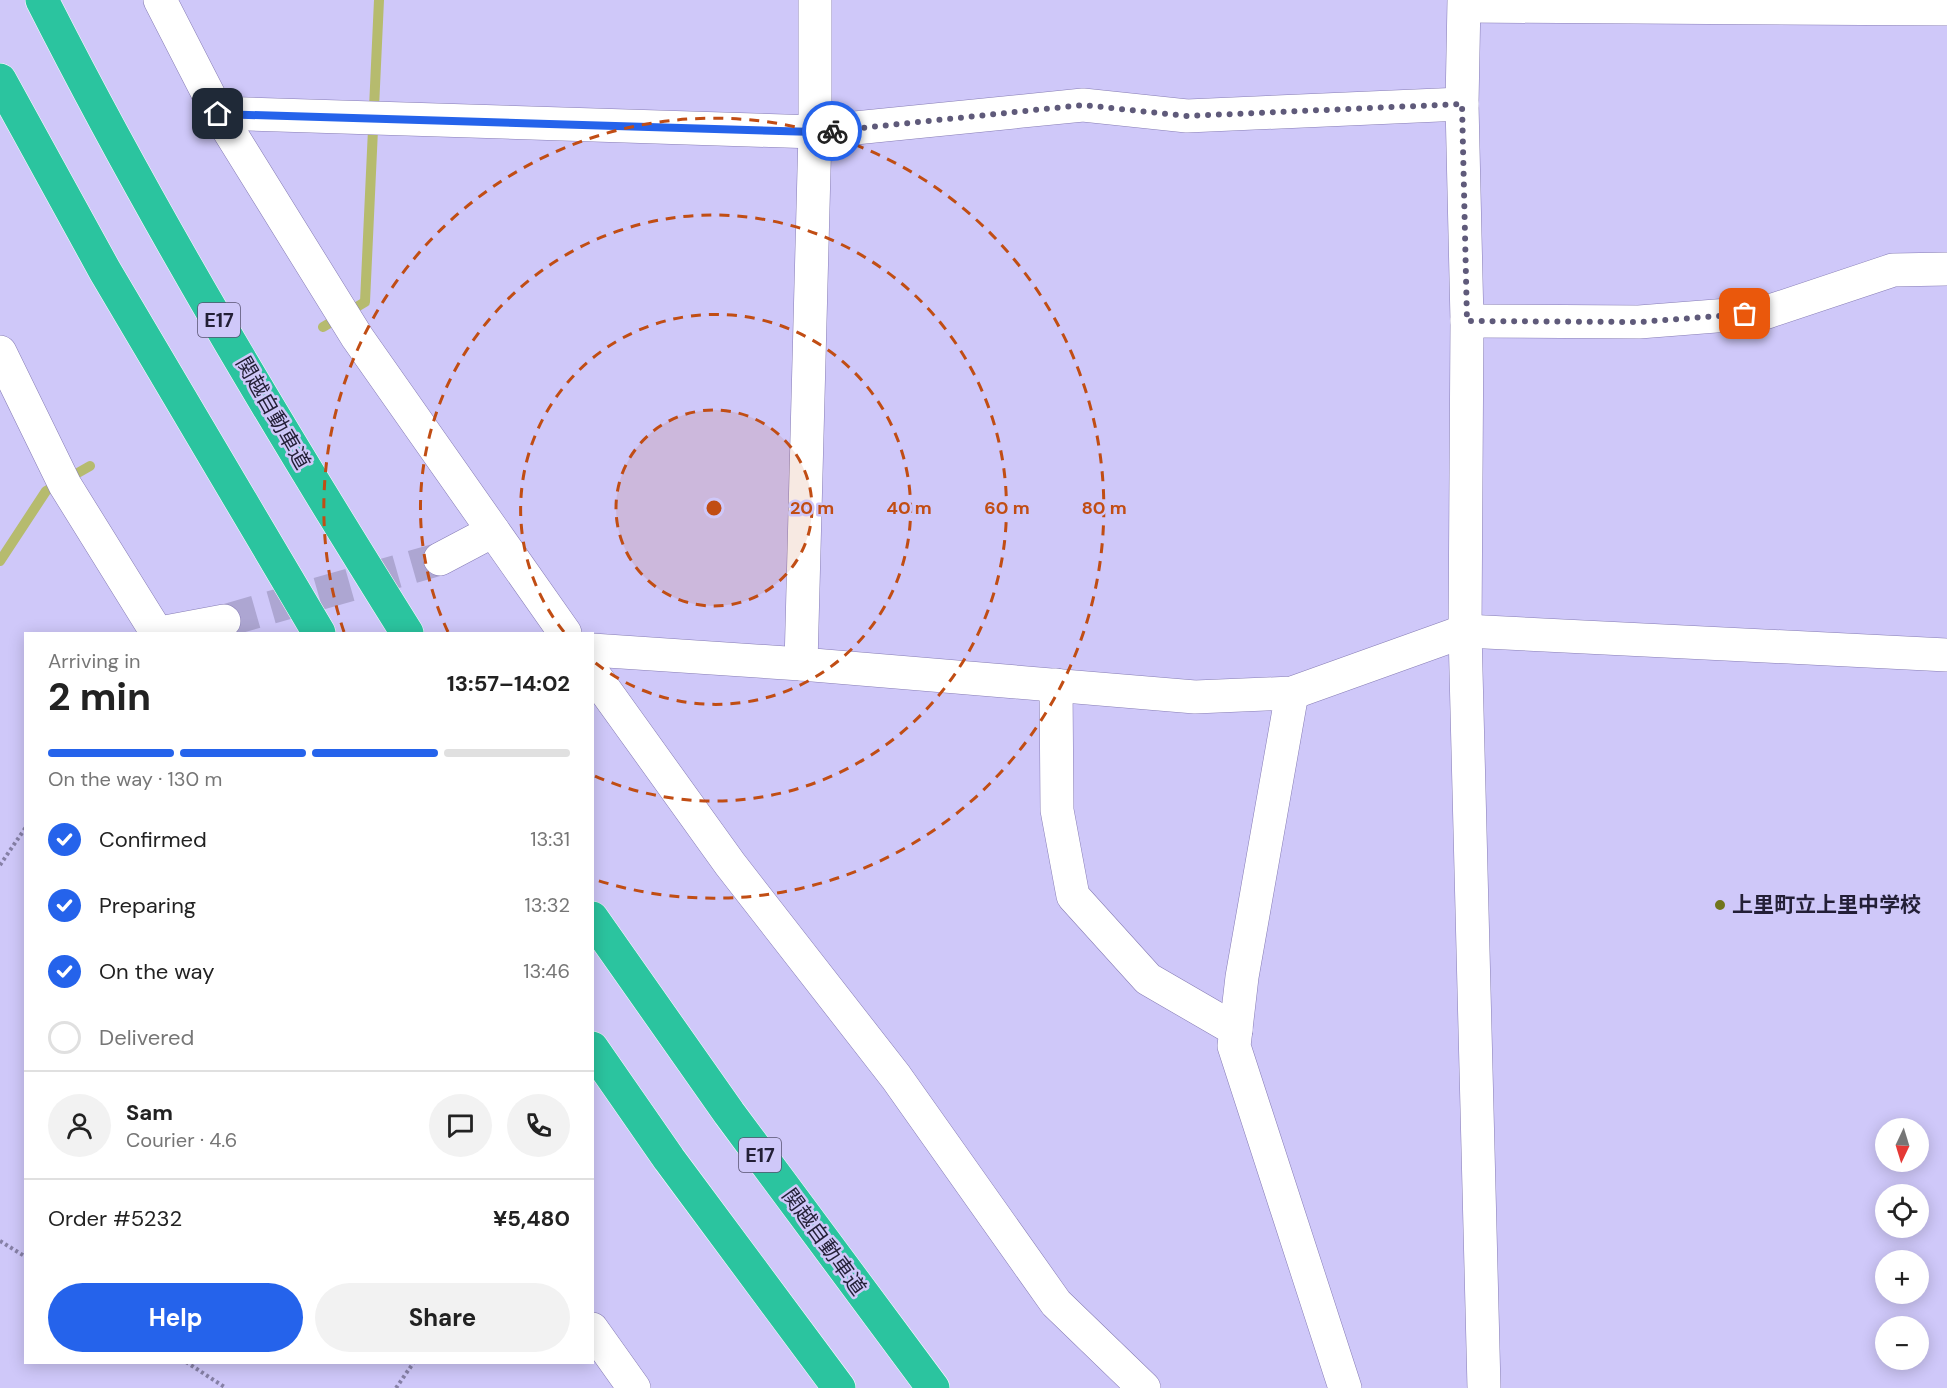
<!DOCTYPE html>
<meta charset="utf-8">
<style>
:root{--surface:#fff;--page:#f2f2f2;--text:#222;--muted:#767676;--line:#e0e0e0;--accent:#2563eb}
body{margin:0;font-family:"DM Sans","Noto Sans JP",sans-serif;background:var(--page);color:var(--text);height:100vh;display:flex;flex-direction:column;font-size:22px;white-space:nowrap}
*{box-sizing:border-box;margin:0}
p{font-size:20px;color:var(--muted)}
.icon{flex:none;width:33px;height:33px;fill:none;stroke:currentColor;stroke-width:2;stroke-linecap:round;stroke-linejoin:round}
.map{position:relative;flex:1;overflow:hidden}
.panel{position:absolute;left:24px;top:632px;width:570px;height:732px;display:flex;flex-direction:column;background:var(--surface);border-radius:0px;box-shadow:0 3px 15px #0003}
.panel>*{flex:none}
.needle{width:39px;rotate:184deg}
.buttons{position:absolute;left:1875px;top:1118px;display:grid;gap:12px}
.buttons a{display:grid;place-items:center;width:54px;height:54px;border-radius:50%;background:var(--surface);box-shadow:0 3px 15px #0003;font-size:30px}
.pin{position:absolute;display:grid;place-items:center;width:51px;height:51px;color:#fff;margin:-26px;border-radius:12px;box-shadow:0 3px 9px #0006}
.courier{position:absolute;display:grid;place-items:center;width:60px;height:60px;margin:-30px;border:4px solid #2563eb;border-radius:50%;background:#fff;color:#222;box-shadow:0 2px 8px #0007}
.headline em{font-style:normal;font-weight:700}
.headline div{display:flex;flex-direction:column-reverse}
.headline{display:flex;align-items:center;justify-content:space-between;height:102px;padding:0 24px}
h1{font-size:39px;font-weight:700;line-height:45px}
.bar{display:grid;grid-template-columns:repeat(4,1fr);gap:9px 6px;align-content:center;height:72px;padding:0 24px}
.bar i{height:8px;border-radius:4px;background:var(--line)}
.bar .on{background:var(--accent)}
.bar p{grid-column:span 4}
.line{display:flex;align-items:center;gap:15px;padding:0 24px;border-top:2px solid var(--line)}
.line div{flex:1}
.round{display:grid;place-items:center;flex:none;width:63px;height:63px;border-radius:32px;background:var(--page)}
ol{padding:0 24px;list-style:none}
li{display:flex;align-items:center;gap:18px;height:66px}
li p{margin-inline-start:auto}
li .icon{padding:6px;border-radius:50%;background:var(--accent);color:#fff;stroke-width:4}
li:last-child{color:var(--muted)}
li i{width:33px;height:33px;border:3px solid var(--line);border-radius:50%}
.primary-button{display:flex;gap:12px;margin-top:auto;padding:12px 24px}
.primary-button a{flex:1;height:69px;border-radius:36px;background:var(--accent);color:#fff;font-size:24px;font-weight:700;line-height:69px;text-align:center}
.primary-button a+a{background:var(--page);color:var(--text)}
.map>svg:first-child{display:block}
</style>
<div class="map">
<svg width="1947" height="1388" viewBox="0 0 1947 1388">
<rect width="100%" height="100%" fill="#cfc8f9"/>
<g fill="none" stroke-linecap="round" stroke-linejoin="round">
<g stroke="#b6bb6e" stroke-width="10">
<path d="M323 327 365 302 379 0"/>
<path d="M0 561 46 491 90 466"/>
</g>
<path stroke="#ada6d2" stroke-width="33" stroke-dasharray="33 16" stroke-linecap="butt" d="M224 621 440 559"/>
<g stroke="#867cb5" stroke-width="34">
<g id="minor">
<path d="M160 0 218 113 357 337 565 633"/>
<path d="M1464 0 1462 104 1467 321 1465 631 1484 1388"/>
<path d="M1465 6 1947 9"/>
<path d="M218 113 815 132 1083 105 1187 116 1462 104"/>
<path d="M1467 321 1639 322 1767 312 1893 270 1947 269"/>
<path d="M0 352 65 485 157 633"/>
<path d="M440 559 493 531"/>
<path d="M160 633 224 621"/>
<path d="M592 650 801 664 1195 697 1292 693 1465 631 1947 655"/>
<path d="M801 664 815 132V0"/>
<path d="M592 672 730 864 896 1077 1056 1303 1144 1388"/>
<path d="M1056 685 1057 810 1073 896 1148 979 1236 1030"/>
<path d="M1292 693 1242 977 1234 1046 1345 1388"/>
<path d="M592 1329 634 1388"/>
</g>
</g>
<g stroke="#fff" stroke-width="34">
<g id="highway">
<path d="M42 0C152 217 278 427 407 633"/>
<path d="M0 80 105 271 319 633"/>
<path d="M592 918 729 1113 933 1388"/>
<path d="M592 1048 669 1159 839 1388"/>
</g>
</g>
<g stroke="#8680a6" stroke-width="4" stroke-dasharray="3 3" stroke-linecap="butt">
<path d="M0 865 26 827"/>
<path d="M0 1241 26 1257"/>
<path d="M186 1362 226 1388"/>
<path d="M396 1388 414 1362"/>
</g>
<use href="#minor" stroke="#fff" stroke-width="33"/>
<use href="#highway" stroke="#2bc49f" stroke-width="33"/>
</g>
<g fill="none" stroke-linecap="round" stroke-linejoin="round">
<path stroke="#5f5a7a" stroke-width="6" stroke-dasharray="0 10.8" d="M832 131 1083 105 1187 116 1462 104 1467 321 1639 322 1745 314"/>
<path stroke="#2563eb" stroke-width="8" d="M218 114 815 132 832 131"/>
</g>
<circle cx="714" cy="508" r="98" fill="#c14d14" fill-opacity=".12"/>
<g fill="none" stroke="#c14d14" stroke-width="3" stroke-dasharray="10 8">
<circle cx="714" cy="508" r="98"/>
<path d="M564 632A195 195 0 1 1 593 661"/>
<path d="M448 632A293 293 0 1 1 595 776"/>
<path d="M344 632A390 390 0 1 1 593 879"/>
</g>
<circle fill="#71751c" stroke="#cfc8f9" stroke-width="2" cx="1720" cy="905" r="6"/>
<g text-anchor="middle" stroke-width="5" stroke-linejoin="round" paint-order="stroke">
<g fill="#cfc8f9" stroke="#575270" stroke-width="1.5">
<rect x="198" y="303" width="42" height="34" rx="4.5"/>
<rect x="739" y="1138" width="42" height="34" rx="4.5"/>
</g>
<g font-size="20" font-weight="bold" fill="#231f36">
<text x="219" y="327">E17</text>
<text x="760" y="1162">E17</text>
</g>
<g font-size="21" fill="#231f36" stroke="#cfc8f9">
<text transform="translate(273 413) rotate(60)" y="7">関越自動車道</text>
<text transform="translate(824 1242) rotate(54)" y="7">関越自動車道</text>
</g>
<g font-size="21" font-weight="bold" fill="#231f36" stroke="#cfc8f9" text-anchor="start">
<text x="1732" y="912">上里町立上里中学校</text>
</g>
</g>
<circle cx="714" cy="508" r="9" fill="#c14d14" stroke="#cfc8f9" stroke-width="3"/>
<g font-size="18" text-anchor="middle" font-weight="bold" fill="#c14d14" stroke="#cfc8f9" stroke-width="5" stroke-linejoin="round" paint-order="stroke">
<text x="812" y="514">20 m</text>
<text x="909" y="514">40 m</text>
<text x="1007" y="514">60 m</text>
<text x="1104" y="514">80 m</text>
</g>
</svg>
<div class="buttons">
<a><svg class="needle" viewBox="-14 -14 28 28"><path d="M0-13l5 13h-10z" fill="#e53935"/><path d="M0 13l5-13h-10z" fill="#767676"/></svg></a>
<a><svg class="icon" aria-label="locate" viewBox="0 0 24 24"><circle cx="12" cy="12" r="6"/><path d="M12 2v4M12 18v4M2 12h4M18 12h4"/></svg></a>
<a>+</a>
<a>−</a>
</div>
<div class="pin" style="left:1745px;top:314px;background:#ea580c"><svg class="icon" aria-label="bag" viewBox="0 0 24 24"><path d="M5 8h14l-1 12H6zM9 8a3 3 0 0 1 6 0"/></svg></div>
<div class="pin" style="left:218px;top:114px;background:#1f2937"><svg class="icon" aria-label="home" viewBox="0 0 24 24"><path d="M3 11l9-7 9 7M6 9v11h12V9"/></svg></div>
<div class="courier" style="left:832px;top:131px"><svg class="icon" aria-label="bike" viewBox="0 0 24 24"><circle cx="6" cy="16" r="4"/><circle cx="18" cy="16" r="4"/><path d="M6 16l4-8h5l3 8M10 8l3 8H6M13 5h3"/></svg></div>
<section class="panel">
<div class="headline"><div><h1>2 min</h1><p>Arriving in</p></div><em>13:57–14:02</em></div>
<div class="bar"><i class="on"></i><i class="on"></i><i class="on"></i><i></i><p>On the way · 130 m</p></div>
<ol>
<li><svg class="icon" aria-label="check" viewBox="0 0 24 24"><path d="M5 12l5 5 9-10"/></svg>Confirmed<p>13:31</p></li>
<li><svg class="icon" aria-label="check" viewBox="0 0 24 24"><path d="M5 12l5 5 9-10"/></svg>Preparing<p>13:32</p></li>
<li><svg class="icon" aria-label="check" viewBox="0 0 24 24"><path d="M5 12l5 5 9-10"/></svg>On the way<p>13:46</p></li>
<li><i></i>Delivered</li>
</ol>
<div class="line" style="height:108px"><a class="round"><svg class="icon" aria-label="person" viewBox="0 0 24 24"><circle cx="12" cy="8" r="4"/><path d="M4 21q1-7 8-7t8 7"/></svg></a><div><b>Sam</b><p>Courier · 4.6</p></div><a class="round"><svg class="icon" aria-label="chat" viewBox="0 0 24 24"><path d="M4 5h16v11H9l-5 4z"/></svg></a><a class="round"><svg class="icon" aria-label="phone" viewBox="0 0 24 24"><path d="M5 4h4l2 5-3 2q2 4 5 5l2-3 5 2v4C11 20 4 13 5 4z"/></svg></a></div>
<div class="line" style="height:78px"><div>Order #5232</div><b>¥5,480</b></div>
<div class="primary-button"><a>Help</a><a>Share</a></div>
</section>
</div>
